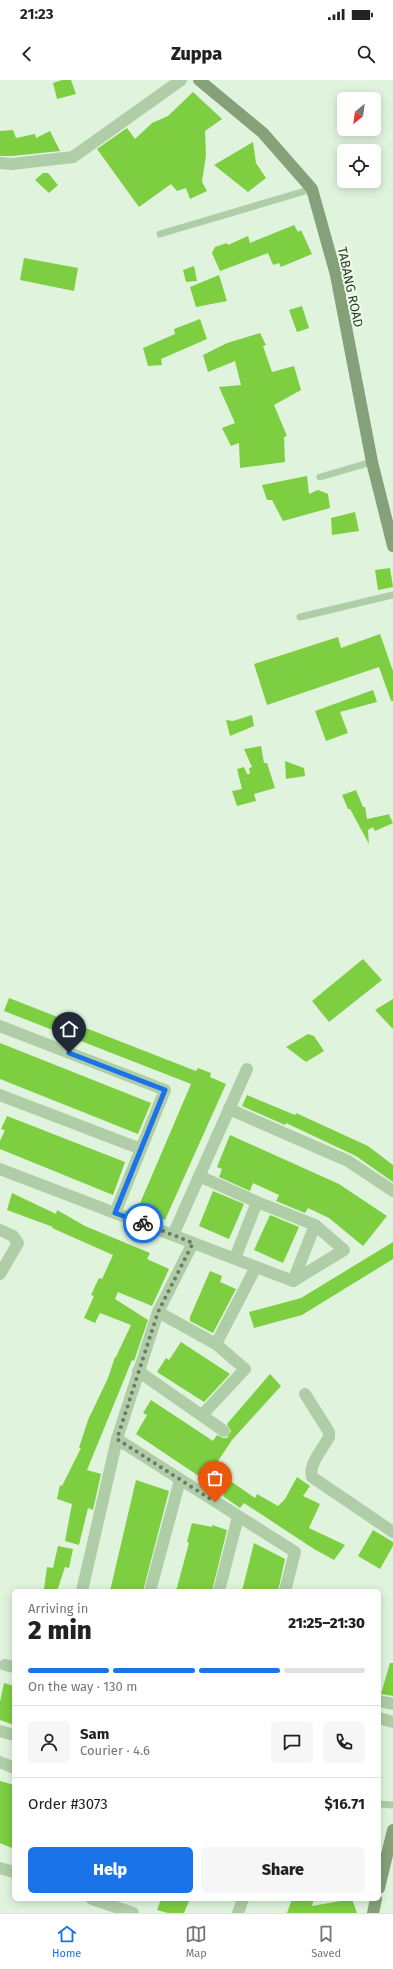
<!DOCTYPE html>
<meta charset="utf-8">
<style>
:root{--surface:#fff;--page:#f6f6f6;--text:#222;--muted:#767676;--line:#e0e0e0;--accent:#1a73e8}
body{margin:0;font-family:"Fira Sans",sans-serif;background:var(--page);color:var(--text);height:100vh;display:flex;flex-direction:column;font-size:15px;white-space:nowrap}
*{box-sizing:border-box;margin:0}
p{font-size:13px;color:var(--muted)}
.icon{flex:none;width:22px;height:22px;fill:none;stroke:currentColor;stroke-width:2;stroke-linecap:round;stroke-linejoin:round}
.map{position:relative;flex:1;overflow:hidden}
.side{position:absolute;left:12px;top:1509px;width:369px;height:312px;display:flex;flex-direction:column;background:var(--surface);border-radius:6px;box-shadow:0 2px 10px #0003}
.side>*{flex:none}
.needle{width:26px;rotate:209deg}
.controls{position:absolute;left:337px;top:12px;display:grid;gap:8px}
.controls a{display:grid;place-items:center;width:44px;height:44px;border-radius:6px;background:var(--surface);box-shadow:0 2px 10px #0003;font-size:20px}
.pin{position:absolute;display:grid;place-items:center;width:34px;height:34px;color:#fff;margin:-41px -17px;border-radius:50% 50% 50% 0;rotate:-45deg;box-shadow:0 0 4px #0007}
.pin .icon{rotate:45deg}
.courier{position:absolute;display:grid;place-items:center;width:40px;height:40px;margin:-20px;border:3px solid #1a73e8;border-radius:50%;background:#fff;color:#222;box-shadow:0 1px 5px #0007}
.overview em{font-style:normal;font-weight:800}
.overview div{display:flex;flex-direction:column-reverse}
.overview{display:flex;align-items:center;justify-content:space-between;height:68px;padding:0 16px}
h1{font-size:26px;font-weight:800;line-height:30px}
.bar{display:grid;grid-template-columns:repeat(4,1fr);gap:6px 4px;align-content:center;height:48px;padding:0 16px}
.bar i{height:5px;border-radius:3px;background:var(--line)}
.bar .current{background:var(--accent)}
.bar p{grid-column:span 4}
.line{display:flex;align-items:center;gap:10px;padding:0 16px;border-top:1px solid var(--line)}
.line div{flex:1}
.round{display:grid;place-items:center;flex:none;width:42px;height:42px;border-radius:6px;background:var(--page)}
.action{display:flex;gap:8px;margin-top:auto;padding:8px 16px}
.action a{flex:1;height:46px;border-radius:6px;background:var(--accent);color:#fff;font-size:16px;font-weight:800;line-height:46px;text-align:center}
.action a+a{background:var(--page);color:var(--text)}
.status{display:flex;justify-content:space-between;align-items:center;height:28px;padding:0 20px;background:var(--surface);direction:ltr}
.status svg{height:11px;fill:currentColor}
header{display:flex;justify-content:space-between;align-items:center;height:52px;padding:0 16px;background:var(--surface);font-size:18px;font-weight:800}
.dock{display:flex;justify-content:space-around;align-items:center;height:56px;border-top:1px solid var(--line);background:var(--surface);font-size:11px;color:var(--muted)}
.dock a{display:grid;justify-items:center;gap:2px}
.dock .current{color:var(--accent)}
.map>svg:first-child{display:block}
</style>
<div class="status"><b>21:23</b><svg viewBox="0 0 49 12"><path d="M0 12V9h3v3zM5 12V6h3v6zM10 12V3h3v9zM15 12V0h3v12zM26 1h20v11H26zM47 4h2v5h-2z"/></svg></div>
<header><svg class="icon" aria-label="back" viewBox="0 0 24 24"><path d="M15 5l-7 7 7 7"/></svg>Zuppa<svg class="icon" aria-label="search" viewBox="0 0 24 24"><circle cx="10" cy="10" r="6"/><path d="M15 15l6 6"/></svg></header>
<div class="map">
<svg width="393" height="1833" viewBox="0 0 393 1833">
<rect width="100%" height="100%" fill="#e0f4dd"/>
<g fill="#7dce41">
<path d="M62 0H71L76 14 57 19 53 3Z"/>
<path d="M193 12 222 39 205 51 206 75 202 102 207 111 190 119 186 108 177 111 171 104 139 127 97 69 127 48 135 59 152 43 168 36Z"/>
<path d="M13 50 16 58 35 54 36 58 50 51 60 71 12 76H0V51Z"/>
<path d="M253 62 256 83 266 98 248 112 214 85Z"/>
<path d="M43 93H48L58 105 49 113 35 100Z"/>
<path d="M294 145 298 152 301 150 312 174 281 187 279 183 273 185 268 173 220 191 212 173 215 167 227 163 228 165 248 156 250 163Z"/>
<path d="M24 178 78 188 74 211 20 200Z"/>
<path d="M194 186 197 201 186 202 183 190Z"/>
<path d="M219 195 227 221 196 227 190 207Z"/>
<path d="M302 226 309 248 297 252 289 230Z"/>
<path d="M200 239 207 259 161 279 162 285 148 286 143 268 175 254 174 249Z"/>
<path d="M260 253 266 265 263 266 272 292 294 286 301 310 274 325 287 356 284 357 285 382 240 388 239 363 231 366 222 348 235 343 219 307 241 305 235 281 208 292 203 275 227 263Z"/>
<path d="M307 396 309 414 318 410 328 414 330 428 283 441 272 420H267L262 405Z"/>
<path d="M355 432 359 451 332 455 331 438Z"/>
<path d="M390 488 393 507 378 510 375 490Z"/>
<path d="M380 554 393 591V621H391L379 587 267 625 254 584 338 557 341 568Z"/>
<path d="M373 610 377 622 340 632 348 653 326 661 315 631Z"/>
<path d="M252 635 254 646 230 656 226 640 233 641Z"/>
<path d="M261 666 264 683H267L275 708 254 714 256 721 237 726 232 711 242 709 237 689 244 687 247 694H250L249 688 252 687 244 669Z"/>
<path d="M285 681 304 688 305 696 286 699Z"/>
<path d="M356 710 363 727H365L367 739 390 734 389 735 393 743 375 751 373 747 368 750 369 764 350 729H348L342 715Z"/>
<path d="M363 879 382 900 329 942 312 921Z"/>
<path d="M9 918 196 991 198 988 211 993 210 997 226 1004 165 1140 138 1128 191 1004 4 931Z"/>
<path d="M393 919V949L375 930Z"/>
<path d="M308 954 314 956 324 971 306 982 286 967Z"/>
<path d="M0 963 151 1023 138 1054 0 999Z"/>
<path d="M247 1015 295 1035 296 1033 368 1066 393 1085V1102L356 1076 286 1043 285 1045 242 1026Z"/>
<path d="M7 1036 125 1082 113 1115 0 1069V1061L5 1050 1 1049Z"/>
<path d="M230 1055 339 1104 387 1136 363 1166 329 1138 308 1128 305 1133 276 1121 279 1115 253 1103 250 1111 219 1097 222 1089 217 1087Z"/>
<path d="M213 1111 244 1124 229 1159 199 1146Z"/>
<path d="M12 1113 56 1134 57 1130 85 1146 150 1173 147 1179 169 1189 152 1226 118 1212 115 1219 148 1240 134 1281 132 1280 87 1390 101 1394 93 1430 88 1428 79 1465 65 1461 72 1424 57 1419 60 1405 62 1406 81 1368H79L88 1340 108 1298 115 1277H116L131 1245 100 1233 95 1243 84 1238 94 1216 91 1215 99 1198 102 1199 113 1175 52 1148 53 1147 7 1130Z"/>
<path d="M270 1135 299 1147 283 1183 254 1170Z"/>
<path d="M393 1162V1179L302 1235 254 1248 249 1232 301 1218Z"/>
<path d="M210 1191 222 1196 220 1202 236 1209 213 1253 190 1241V1237Z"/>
<path d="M181 1262 230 1294 204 1322 157 1292 166 1278 169 1280Z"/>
<path d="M270 1294 281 1306 232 1360 214 1387 218 1389 216 1391 255 1418 257 1414 278 1426 285 1419 297 1397 310 1406 303 1416 320 1424 309 1448 345 1465 334 1480 314 1469 244 1423 240 1428 223 1416 224 1413 136 1354 147 1335 143 1333 151 1320 213 1361 217 1355 223 1358H227L231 1351 227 1344Z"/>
<path d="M136 1400 169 1411 143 1511H110Z"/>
<path d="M192 1443 212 1447V1445L227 1450 212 1511H176L189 1463 187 1462Z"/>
<path d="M373 1450 393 1462V1466L380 1489 358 1476Z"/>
<path d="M254 1463 285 1479 278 1511H242Z"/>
<path d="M58 1466 73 1469 69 1488 65 1487 57 1511H49L44 1509 47 1487 53 1488Z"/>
<path d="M390 1583H393V1616L381 1614Z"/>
<path d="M4 1603 14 1606V1645L0 1640V1622Z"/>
<path d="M0 1701 14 1705V1769L0 1763Z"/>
<path d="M161 1819H190L184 1833H168L157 1830Z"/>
<path d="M292 1819H314L312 1826 352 1819 357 1833H287Z"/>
</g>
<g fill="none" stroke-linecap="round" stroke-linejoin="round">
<g stroke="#afcda7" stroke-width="7">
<path d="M160 154 312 109"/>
<path d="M320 397 372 382"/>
<path d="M300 537 393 515"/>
<path d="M379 1724 393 1725"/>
</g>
<g stroke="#afcda7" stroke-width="12">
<path d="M0 83 12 84 73 77 181 0"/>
<path d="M0 946 165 1010 115 1133"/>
<path d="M0 1015 141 1069"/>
<path d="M229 1029 348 1081 393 1111"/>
<path d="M0 1089 293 1201"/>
<path d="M199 1096 257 1122 315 1145 344 1170 293 1201"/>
<path d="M0 1150 13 1156 18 1163 0 1194"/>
<path d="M173 1155 247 989"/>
<path d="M193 1163 158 1232 117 1359 295 1472 285 1511"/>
<path d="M235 1178 257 1122"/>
<path d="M293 1201 315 1145"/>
<path d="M158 1232 216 1264 245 1289 202 1335"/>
<path d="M216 1264 256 1187"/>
<path d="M138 1291 224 1351"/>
<path d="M305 1314 329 1352V1357C323 1368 308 1385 312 1397L393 1452"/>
<path d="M82 1511 117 1359"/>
<path d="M150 1511 180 1400"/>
<path d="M219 1511 238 1437"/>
<path d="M5 1585 14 1587"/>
<path d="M379 1621 393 1624"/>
<path d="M379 1638 393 1642"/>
<path d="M0 1651 14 1655"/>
<path d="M0 1682 14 1688"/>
<path d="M0 1788 14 1792"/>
<path d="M92 1819 133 1833"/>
<path d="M238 1833 243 1819"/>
</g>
<g stroke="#85a179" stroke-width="12">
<path d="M199 0 263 53 312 109 336 195 372 382 393 466"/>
<path d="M379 1808 393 1750"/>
<path d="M373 1833 376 1819"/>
</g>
</g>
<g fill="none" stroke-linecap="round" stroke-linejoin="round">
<path stroke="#6c7a67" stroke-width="4" stroke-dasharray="0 7.2" d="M143 1143 193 1163 158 1232 117 1359 215 1422"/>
<path stroke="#1a73e8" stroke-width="5" d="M69 973 165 1010 115 1133 143 1143"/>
</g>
<g text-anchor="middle" stroke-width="4" stroke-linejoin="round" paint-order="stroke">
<g font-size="13" fill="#2e3928" stroke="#ecfbea">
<text transform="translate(351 207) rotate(78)" y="5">TABANG ROAD</text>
</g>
</g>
</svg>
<div class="controls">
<a><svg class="needle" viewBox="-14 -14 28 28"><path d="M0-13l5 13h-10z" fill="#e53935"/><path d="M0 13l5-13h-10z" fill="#767676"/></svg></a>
<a><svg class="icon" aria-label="locate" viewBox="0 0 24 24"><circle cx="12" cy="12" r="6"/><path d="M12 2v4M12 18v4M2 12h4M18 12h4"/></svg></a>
</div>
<div class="pin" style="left:215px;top:1422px;background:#ea580c"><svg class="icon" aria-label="bag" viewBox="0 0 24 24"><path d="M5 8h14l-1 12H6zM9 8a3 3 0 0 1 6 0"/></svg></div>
<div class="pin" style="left:69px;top:973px;background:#1f2937"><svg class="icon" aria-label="home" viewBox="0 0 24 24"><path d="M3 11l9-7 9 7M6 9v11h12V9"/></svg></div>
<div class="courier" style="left:143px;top:1143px"><svg class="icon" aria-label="bike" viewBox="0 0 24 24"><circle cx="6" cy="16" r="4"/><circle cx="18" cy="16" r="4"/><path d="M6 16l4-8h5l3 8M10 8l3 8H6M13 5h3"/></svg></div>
<section class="side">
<div class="overview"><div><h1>2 min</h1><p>Arriving in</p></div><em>21:25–21:30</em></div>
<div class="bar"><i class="current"></i><i class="current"></i><i class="current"></i><i></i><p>On the way · 130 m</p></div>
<div class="line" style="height:72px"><a class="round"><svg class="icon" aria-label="person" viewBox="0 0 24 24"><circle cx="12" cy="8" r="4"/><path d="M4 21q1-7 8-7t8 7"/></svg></a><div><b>Sam</b><p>Courier · 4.6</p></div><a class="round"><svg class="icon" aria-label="chat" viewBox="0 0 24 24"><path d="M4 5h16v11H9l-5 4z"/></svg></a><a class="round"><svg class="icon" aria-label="phone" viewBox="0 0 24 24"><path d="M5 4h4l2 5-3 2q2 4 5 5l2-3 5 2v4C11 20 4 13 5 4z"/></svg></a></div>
<div class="line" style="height:52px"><div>Order #3073</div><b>$16.71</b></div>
<div class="action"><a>Help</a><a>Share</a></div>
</section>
</div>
<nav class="dock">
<a class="current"><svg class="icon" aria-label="home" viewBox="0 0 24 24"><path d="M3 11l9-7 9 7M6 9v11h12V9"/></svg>Home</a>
<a><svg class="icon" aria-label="map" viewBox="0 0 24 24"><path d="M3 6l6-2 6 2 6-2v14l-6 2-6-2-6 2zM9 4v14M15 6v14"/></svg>Map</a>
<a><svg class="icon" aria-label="saved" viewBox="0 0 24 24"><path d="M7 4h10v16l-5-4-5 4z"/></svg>Saved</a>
</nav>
